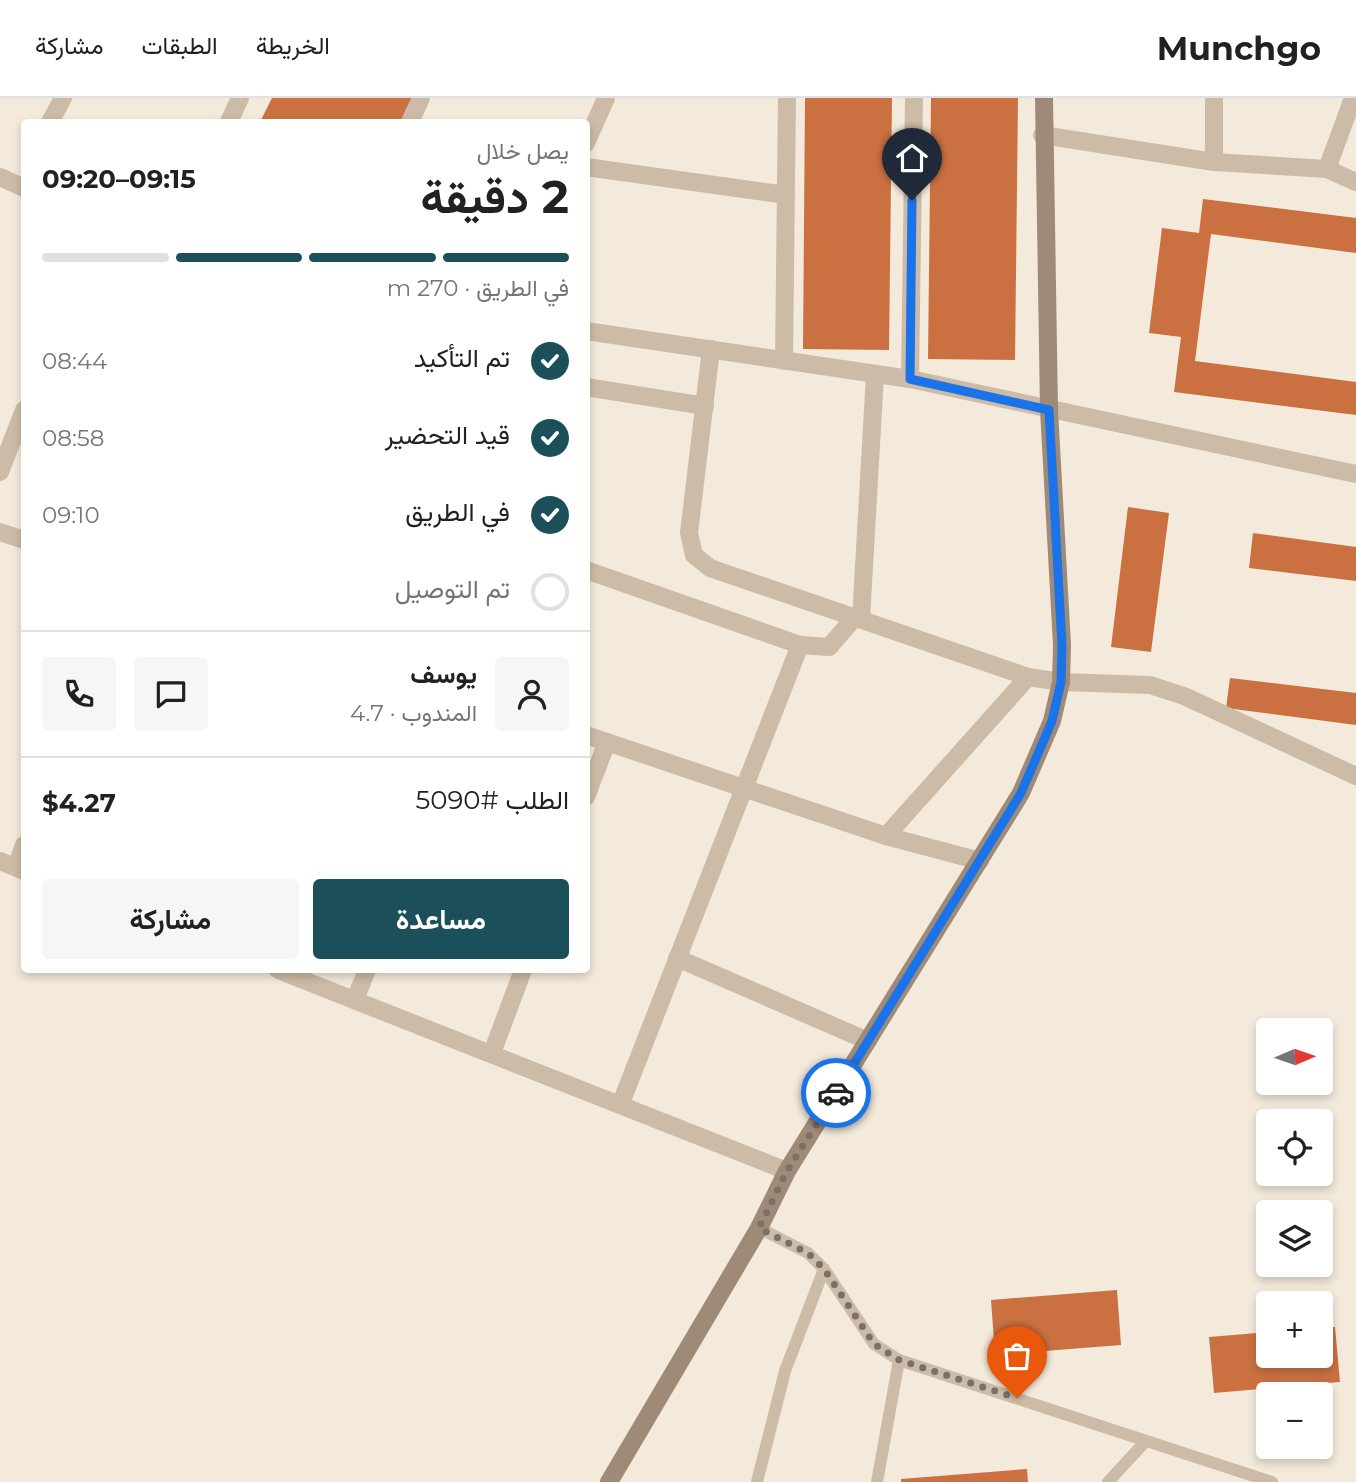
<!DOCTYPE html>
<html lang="ar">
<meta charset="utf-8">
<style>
:root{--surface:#fff;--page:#f6f6f6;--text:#202124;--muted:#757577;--line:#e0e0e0;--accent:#1b505b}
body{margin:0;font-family:Montserrat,Vazirmatn,sans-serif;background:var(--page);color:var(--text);direction:rtl;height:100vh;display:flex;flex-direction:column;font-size:26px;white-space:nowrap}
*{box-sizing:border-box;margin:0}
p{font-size:23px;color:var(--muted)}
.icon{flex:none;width:38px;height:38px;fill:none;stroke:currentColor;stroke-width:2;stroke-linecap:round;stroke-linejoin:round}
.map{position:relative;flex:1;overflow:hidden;direction:ltr}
.drawer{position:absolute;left:21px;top:21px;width:569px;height:854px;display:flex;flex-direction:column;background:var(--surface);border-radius:7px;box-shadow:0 4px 10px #0003;direction:rtl}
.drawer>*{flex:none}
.needle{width:46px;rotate:88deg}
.fabs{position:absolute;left:1256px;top:920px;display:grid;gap:14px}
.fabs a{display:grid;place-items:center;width:77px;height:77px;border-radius:7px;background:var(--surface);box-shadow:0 4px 10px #0003;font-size:35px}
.pin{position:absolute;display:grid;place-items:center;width:60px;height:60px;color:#fff;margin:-72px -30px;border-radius:50% 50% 50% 0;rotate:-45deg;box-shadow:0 0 7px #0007}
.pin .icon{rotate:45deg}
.courier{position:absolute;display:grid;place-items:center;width:70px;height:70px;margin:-35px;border:5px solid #1a73e8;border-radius:50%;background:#fff;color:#222;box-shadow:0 2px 9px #0007}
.summary em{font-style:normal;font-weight:700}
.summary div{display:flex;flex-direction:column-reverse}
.summary{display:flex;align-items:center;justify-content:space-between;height:119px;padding:0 21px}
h1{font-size:46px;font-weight:700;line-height:52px}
.bar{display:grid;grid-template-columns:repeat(4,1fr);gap:10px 7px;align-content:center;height:84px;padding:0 21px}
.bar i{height:9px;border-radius:5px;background:var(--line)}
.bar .selected{background:var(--accent)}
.bar p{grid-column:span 4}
.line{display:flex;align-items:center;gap:18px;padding:0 21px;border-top:2px solid var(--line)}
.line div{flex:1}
.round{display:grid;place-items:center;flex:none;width:74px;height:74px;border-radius:7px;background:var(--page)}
ol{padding:0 21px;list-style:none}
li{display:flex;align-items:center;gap:21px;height:77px}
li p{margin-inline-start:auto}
li .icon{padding:7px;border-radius:50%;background:var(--accent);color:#fff;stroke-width:4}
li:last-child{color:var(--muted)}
li i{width:38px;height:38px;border:4px solid var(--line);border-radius:50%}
.primary-button{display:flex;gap:14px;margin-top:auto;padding:14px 21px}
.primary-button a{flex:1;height:80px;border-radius:7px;background:var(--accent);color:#fff;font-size:28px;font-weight:700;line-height:80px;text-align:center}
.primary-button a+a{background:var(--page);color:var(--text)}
header{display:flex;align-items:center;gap:42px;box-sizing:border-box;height:98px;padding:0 35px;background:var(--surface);border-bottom:2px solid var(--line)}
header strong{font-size:33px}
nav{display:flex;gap:38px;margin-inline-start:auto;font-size:24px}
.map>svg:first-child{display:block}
</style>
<header>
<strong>Munchgo</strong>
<nav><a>الخريطة</a><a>الطبقات</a><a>مشاركة</a></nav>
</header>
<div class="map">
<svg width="1356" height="1384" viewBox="0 0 1356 1384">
<rect width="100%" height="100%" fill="#f3eadb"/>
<g fill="#cb7141">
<path d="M272 0H412L400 24H260Z"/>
<path d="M805 0H892L889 252 803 251Z"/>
<path d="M931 0H1018L1015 262 928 261Z"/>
<path d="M1203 101 1356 120V155L1211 136 1195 263 1356 284V317L1174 294 1181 239 1149 235 1162 130 1199 135Z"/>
<path d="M1128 409 1169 415 1151 554 1111 549Z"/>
<path d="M1253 435 1356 449V483L1249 470Z"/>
<path d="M1230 580 1356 595V627L1226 610Z"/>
<path d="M1117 1192 1121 1247 995 1257 991 1202Z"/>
<path d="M1335 1229 1340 1284 1214 1295 1209 1239 1269 1234V1258H1321V1230Z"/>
<path d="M1027 1371 1028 1384H901V1381Z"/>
</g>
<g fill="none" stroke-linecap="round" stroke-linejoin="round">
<g stroke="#ccbba6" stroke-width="12">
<path d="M759 1130 808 1155 824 1171 874 1246 899 1262 1272 1384"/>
<path d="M757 1384 785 1273 824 1171"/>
<path d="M877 1384 899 1262"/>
<path d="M1108 1384 1144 1345"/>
</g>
<g stroke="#ccbba6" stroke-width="18">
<path d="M50 24 63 0"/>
<path d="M229 24 240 0"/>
<path d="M410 24 421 0"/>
<path d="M1042 37 1214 64 1327 71 1356 84"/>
<path d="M586 45 606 0"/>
<path d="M1214 64V0"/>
<path d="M586 69 786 97"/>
<path d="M1327 71 1353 0"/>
<path d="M0 79 24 90"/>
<path d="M586 233 910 281 1356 376"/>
<path d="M711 251 689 435 694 457 710 470 1028 579 1061 584 1150 587 1184 598 1356 678"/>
<path d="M784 263 787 0"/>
<path d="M910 281 914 0"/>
<path d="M586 289 705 308"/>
<path d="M0 374 24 312"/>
<path d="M0 434 24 442"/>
<path d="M586 472 800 547 829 549 855 519"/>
<path d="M861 521 875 277"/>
<path d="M586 637 886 738 980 763"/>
<path d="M586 699 607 644"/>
<path d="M886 738 1028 579"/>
<path d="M0 763 24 773"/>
<path d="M16 769 24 747"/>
<path d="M677 860 868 943"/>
<path d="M278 872 787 1073"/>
<path d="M355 902 367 872"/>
<path d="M492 955 523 872"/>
<path d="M621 1005 800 547"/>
</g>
<path stroke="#9f8a78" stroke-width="18" d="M609 1384 759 1130 787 1073 1021 695 1052 623 1061 584 1062 547 1049 312 1044 0"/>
</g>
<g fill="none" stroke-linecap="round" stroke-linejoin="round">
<path stroke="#797067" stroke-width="7" stroke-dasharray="0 12.6" d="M836 995 787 1073 759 1130 808 1155 824 1171 874 1246 899 1262 1017 1300"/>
<path stroke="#1a73e8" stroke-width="9" d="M836 995 1021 695 1052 623 1061 584 1062 547 1049 312 910 281 912 102"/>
</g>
</svg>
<div class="fabs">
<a><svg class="needle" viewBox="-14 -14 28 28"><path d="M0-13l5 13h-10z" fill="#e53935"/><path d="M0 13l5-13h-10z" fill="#757577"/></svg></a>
<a><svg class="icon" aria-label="locate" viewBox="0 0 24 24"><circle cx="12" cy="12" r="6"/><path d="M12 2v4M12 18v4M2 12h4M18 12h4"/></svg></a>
<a><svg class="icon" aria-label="layers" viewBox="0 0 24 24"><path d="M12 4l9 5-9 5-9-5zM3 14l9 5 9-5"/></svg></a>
<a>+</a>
<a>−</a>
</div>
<div class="pin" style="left:1017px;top:1300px;background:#ea580c"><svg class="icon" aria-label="bag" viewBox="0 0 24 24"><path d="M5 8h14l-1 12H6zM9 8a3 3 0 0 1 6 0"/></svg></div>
<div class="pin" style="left:912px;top:102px;background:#1f2937"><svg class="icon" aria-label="home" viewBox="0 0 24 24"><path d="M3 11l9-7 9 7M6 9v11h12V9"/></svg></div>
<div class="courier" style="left:836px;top:995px"><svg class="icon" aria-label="car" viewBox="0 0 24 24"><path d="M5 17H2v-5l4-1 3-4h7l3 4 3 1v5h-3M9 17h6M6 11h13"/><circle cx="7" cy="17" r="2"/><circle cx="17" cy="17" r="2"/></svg></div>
<section class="drawer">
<div class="summary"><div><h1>2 دقيقة</h1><p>يصل خلال</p></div><em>09:15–09:20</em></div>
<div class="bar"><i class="selected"></i><i class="selected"></i><i class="selected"></i><i></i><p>في الطريق · 270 m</p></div>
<ol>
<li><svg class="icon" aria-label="check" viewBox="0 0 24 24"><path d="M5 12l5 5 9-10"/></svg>تم التأكيد<p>08:44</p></li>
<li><svg class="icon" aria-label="check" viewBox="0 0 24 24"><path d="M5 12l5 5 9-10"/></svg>قيد التحضير<p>08:58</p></li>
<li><svg class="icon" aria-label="check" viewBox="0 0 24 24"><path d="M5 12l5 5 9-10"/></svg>في الطريق<p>09:10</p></li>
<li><i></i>تم التوصيل</li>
</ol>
<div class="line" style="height:126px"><a class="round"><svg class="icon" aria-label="person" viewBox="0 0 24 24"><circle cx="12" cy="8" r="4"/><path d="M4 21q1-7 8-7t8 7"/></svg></a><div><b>يوسف</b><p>المندوب · 4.7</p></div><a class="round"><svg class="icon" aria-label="chat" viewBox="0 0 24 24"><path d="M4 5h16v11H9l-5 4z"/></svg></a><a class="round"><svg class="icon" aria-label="phone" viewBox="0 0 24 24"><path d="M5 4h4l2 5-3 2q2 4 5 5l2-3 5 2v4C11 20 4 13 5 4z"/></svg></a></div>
<div class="line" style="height:91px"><div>الطلب #5090</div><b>$4.27</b></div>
<div class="primary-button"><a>مساعدة</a><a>مشاركة</a></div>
</section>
</div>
